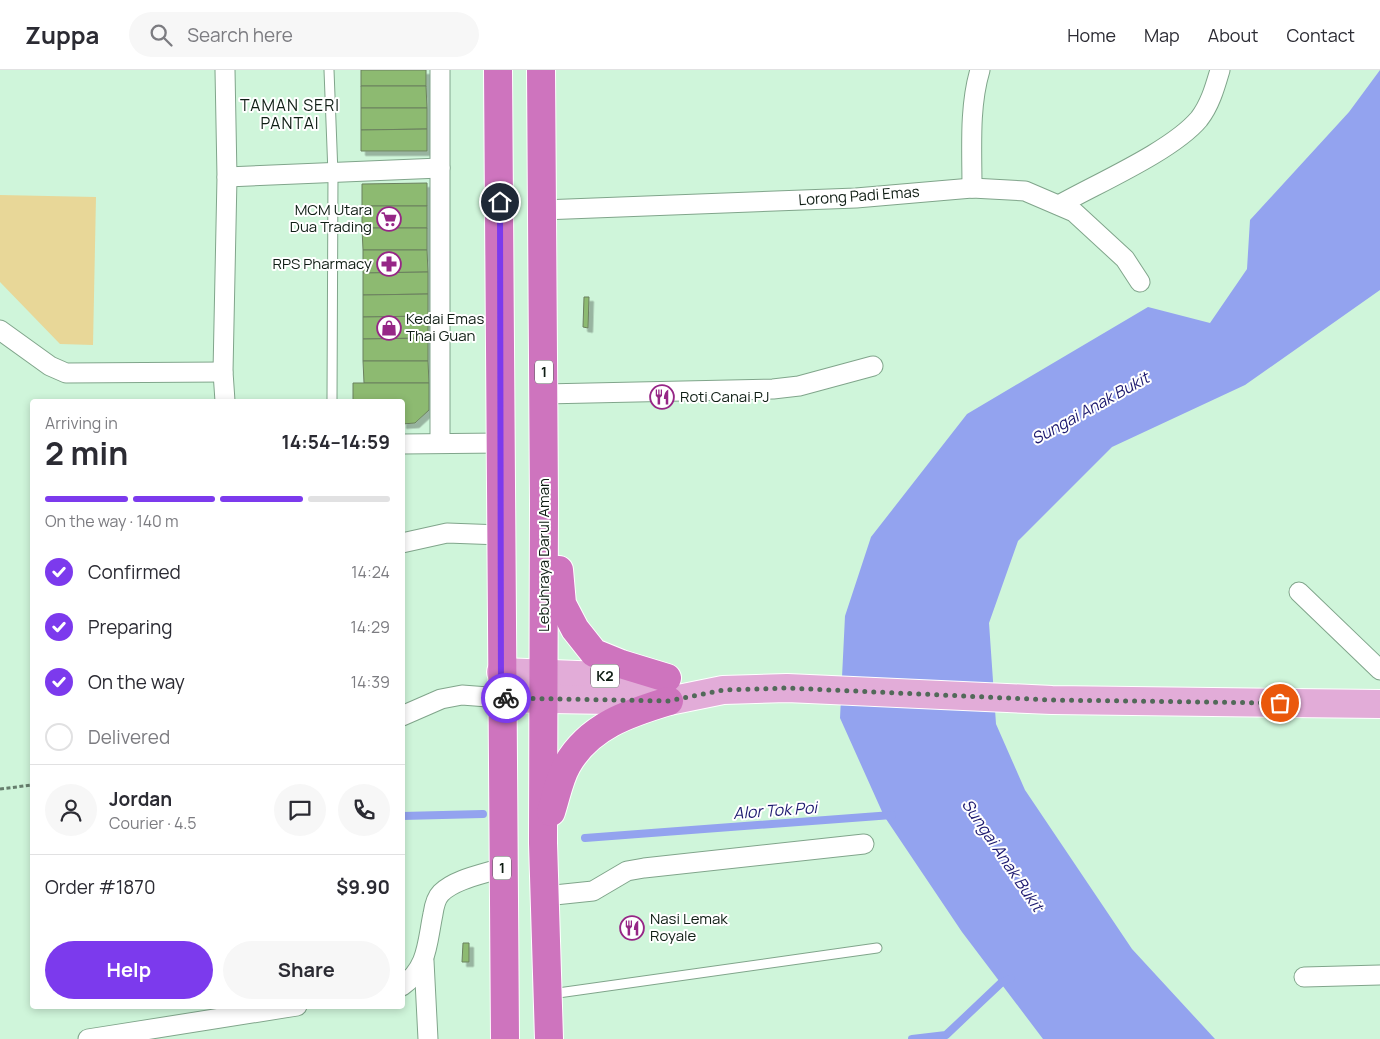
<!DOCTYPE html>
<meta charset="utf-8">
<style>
:root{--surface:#fff;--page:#f7f7f7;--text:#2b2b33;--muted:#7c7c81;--line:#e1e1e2;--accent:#7c3aed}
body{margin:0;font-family:Manrope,sans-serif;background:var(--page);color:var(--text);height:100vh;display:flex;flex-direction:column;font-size:19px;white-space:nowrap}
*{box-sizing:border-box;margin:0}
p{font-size:16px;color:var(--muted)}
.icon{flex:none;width:28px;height:28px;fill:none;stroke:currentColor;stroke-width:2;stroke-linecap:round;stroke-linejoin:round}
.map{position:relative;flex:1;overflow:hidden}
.details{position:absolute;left:30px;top:329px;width:375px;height:610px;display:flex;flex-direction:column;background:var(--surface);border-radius:5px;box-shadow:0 2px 8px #0003}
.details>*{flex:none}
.pin{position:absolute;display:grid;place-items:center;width:42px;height:42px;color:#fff;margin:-21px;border:2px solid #fff;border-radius:50%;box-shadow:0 1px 5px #0007}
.courier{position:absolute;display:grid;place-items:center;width:50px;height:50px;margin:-25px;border:4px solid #7c3aed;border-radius:50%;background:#fff;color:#222;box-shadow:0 1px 6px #0007}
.summary em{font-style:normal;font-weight:700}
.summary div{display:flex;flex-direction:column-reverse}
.summary{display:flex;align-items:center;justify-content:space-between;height:85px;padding:0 15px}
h1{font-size:32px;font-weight:700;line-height:38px}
.bar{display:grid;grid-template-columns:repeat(4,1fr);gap:8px 5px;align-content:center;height:60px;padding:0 15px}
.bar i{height:6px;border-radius:4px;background:var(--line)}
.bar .on{background:var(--accent)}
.bar p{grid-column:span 4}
.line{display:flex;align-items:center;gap:12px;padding:0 15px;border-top:1px solid var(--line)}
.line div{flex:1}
.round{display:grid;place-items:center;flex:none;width:52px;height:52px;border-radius:26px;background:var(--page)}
ol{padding:0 15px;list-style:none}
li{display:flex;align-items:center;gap:15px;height:55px}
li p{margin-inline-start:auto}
li .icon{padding:5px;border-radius:50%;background:var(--accent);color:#fff;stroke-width:4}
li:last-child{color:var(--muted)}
li i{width:28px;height:28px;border:2px solid var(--line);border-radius:50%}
.action{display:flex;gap:10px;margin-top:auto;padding:10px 15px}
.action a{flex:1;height:58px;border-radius:30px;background:var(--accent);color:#fff;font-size:20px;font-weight:700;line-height:58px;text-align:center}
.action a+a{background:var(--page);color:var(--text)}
header{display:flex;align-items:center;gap:30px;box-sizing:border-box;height:70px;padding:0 25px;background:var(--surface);border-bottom:1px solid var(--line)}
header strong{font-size:24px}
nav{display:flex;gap:28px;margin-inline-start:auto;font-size:18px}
.search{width:350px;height:45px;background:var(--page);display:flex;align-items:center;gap:12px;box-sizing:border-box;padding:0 18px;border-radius:28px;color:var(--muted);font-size:19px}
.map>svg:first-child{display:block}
</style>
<header>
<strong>Zuppa</strong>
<div class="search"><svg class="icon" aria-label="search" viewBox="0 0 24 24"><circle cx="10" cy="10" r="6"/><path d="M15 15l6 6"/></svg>Search here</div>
<nav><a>Home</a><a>Map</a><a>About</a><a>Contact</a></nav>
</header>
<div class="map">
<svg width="1380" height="969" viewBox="0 0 1380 969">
<defs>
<filter id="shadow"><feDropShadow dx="4.5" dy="4.5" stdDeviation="0" flood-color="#0004"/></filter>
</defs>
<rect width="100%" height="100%" fill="#cff5da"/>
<path fill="#e8d798" d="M0 125 96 127 93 275 60 274 0 212Z"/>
<path fill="#93a3ef" d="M1380 0V220L1245 315 1112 377 1018 471 989 553 996 654 1025 720 1132 879 1215 969H1043L962 862 884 746 840 648 845 546 871 467 967 344 1148 237 1210 253 1247 199 1250 150 1349 42Z"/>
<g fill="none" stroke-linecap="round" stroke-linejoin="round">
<g stroke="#93a3ef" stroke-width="8">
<path d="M402 746 483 744"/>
<path d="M585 768 892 745"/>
<path d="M912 969 946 965 1001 913 1011 908"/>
</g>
</g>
<g fill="#8dba71" stroke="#6b805f" filter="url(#shadow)">
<rect x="361" y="0" width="65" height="16"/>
<path d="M361 16H426L427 38H361Z"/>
<path d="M361 38H427V59L361 60Z"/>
<path d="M427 59V81H361V60Z"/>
<path d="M427 113V136H362V114Z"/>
<rect x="362" y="136" width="65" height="22"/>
<path d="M362 158H427V180H363Z"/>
<path d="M363 180H427L428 202 363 203Z"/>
<path d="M428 202V224L363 225V203Z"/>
<path d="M428 224V246L363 247V225Z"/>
<path d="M584 227H589L588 258 583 257Z"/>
<path d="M428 246V268L363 269V247Z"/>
<path d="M428 268V291H363V269Z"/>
<path d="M363 291H428L429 313H364Z"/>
<path d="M353 313H429V340L415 353 402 354V331H353Z"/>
<path d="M463 873H469V892H462Z"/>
</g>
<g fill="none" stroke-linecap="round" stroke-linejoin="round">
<g stroke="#80a58b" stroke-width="11">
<g id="lane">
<path d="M329 0 333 104 332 331"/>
<path d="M551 924 877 878"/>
</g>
</g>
<g stroke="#80a58b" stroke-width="21">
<g id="street">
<path d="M225 0 227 107 223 302 225 331"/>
<path d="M440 0V373"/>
<path d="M227 107 440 98"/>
<path d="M972 118C972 79 969 37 980 0"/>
<path d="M1059 135C1098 113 1172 81 1199 49 1210 35 1215 17 1220 0"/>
<path d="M542 140 856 128 972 118 1025 121 1074 142 1125 189 1140 212"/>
<path d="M0 260 50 296 66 303 223 302"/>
<path d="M544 324 773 319 799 316 873 296"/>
<path d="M402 374 501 373"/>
<path d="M402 473 447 463 501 465"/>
<path d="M1299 522 1380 600"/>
<path d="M402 646 441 629 462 625 501 628"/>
<path d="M545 826 593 821 627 801 644 798 864 774"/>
<path d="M424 891 428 969"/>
<path d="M1304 907 1380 905"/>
<path d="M402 916C428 898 427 873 433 844 434 837 436 828 441 823 455 809 484 804 502 798"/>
<path d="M88 969 297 936"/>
</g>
</g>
<g stroke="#fff" stroke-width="30">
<g id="primary">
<path d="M501 602 653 608"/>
<path d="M501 628 669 631 723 620 787 618 1052 630 1380 634"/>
</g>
</g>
<g stroke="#fff" stroke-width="30">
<g id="highway">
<path d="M498 0 505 969"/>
<path d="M541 0 544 433 543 773 549 969"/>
<path d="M559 500 562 534 575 559 594 583 621 594 667 608"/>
<path d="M551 742C556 727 559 709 567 695 589 656 629 643 669 631"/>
</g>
</g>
<path stroke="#667e6d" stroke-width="3" stroke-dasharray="4 2.5" stroke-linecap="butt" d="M0 719 32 715"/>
<use href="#lane" stroke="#fff" stroke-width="9"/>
<use href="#street" stroke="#fff" stroke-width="19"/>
<use href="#primary" stroke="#e2acd8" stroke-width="28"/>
<use href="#highway" stroke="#ce74be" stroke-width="28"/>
</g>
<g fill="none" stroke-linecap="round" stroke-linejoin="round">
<path stroke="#526959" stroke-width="5" stroke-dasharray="0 9" d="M506 628 668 631 723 620 787 618 1052 630 1280 633"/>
<path stroke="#7c3aed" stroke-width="6" d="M500 132 501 628H506"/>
</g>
<defs>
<g id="supermarket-ring" transform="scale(1.25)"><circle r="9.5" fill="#fff" stroke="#962686" stroke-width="1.5"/><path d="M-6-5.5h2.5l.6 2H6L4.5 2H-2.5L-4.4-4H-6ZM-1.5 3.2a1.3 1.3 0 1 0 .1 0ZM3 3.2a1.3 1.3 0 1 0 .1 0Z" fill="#962686"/></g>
<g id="pharmacy-ring" transform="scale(1.25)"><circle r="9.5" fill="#fff" stroke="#962686" stroke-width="1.5"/><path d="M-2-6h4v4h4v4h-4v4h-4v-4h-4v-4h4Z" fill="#962686"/></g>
<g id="shop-ring" transform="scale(1.25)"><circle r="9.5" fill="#fff" stroke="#962686" stroke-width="1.5"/><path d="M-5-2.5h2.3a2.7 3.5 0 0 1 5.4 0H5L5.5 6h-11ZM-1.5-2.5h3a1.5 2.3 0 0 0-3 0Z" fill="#962686"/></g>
<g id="restaurant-ring" transform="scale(1.25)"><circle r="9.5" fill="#fff" stroke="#962686" stroke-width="1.5"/><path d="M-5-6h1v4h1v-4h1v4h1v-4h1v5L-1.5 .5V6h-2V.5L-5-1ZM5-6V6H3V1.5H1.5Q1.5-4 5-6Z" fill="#962686"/></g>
</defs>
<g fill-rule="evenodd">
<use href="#supermarket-ring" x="389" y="149"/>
<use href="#pharmacy-ring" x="389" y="194"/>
<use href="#shop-ring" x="389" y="258"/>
<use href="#restaurant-ring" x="662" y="327"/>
<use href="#restaurant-ring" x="632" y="858"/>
</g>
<g text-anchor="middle" stroke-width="4" stroke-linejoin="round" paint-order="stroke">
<g fill="#fff" stroke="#57615a" stroke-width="1">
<rect x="535" y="290.5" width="18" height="23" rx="4"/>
<rect x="591" y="594.5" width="28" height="23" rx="4"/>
<rect x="493" y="786.5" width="18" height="23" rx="4"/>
</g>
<g font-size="14" font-weight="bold" fill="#0f1d14">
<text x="544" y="307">1</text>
<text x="605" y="611">K2</text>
<text x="502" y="803">1</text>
</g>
<g font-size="15" fill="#0f1d14" stroke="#fff">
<text transform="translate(859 126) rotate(-4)" y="5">Lorong Padi Emas</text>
<text transform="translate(544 485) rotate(-90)" y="5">Lebuhraya Darul Aman</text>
</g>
<g font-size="15" fill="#0f1d14" stroke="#fff" text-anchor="start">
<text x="372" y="145" text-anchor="end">MCM Utara<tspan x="372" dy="17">Dua Trading</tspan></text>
<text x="372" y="199" text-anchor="end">RPS Pharmacy</text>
<text x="406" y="254">Kedai Emas<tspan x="406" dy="17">Thai Guan</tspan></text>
<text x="680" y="332">Roti Canai PJ</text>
<text x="650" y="854">Nasi Lemak<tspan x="650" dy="17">Royale</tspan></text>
</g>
<g font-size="16" letter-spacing="1" fill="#0f1d14" stroke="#fff">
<text x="290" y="41">TAMAN SERI<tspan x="290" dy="18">PANTAI</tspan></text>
</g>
<g font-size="16" font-style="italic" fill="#1c196f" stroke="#fff">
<text transform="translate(1090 338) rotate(-29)" y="6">Sungai Anak Bukit</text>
<text transform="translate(775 740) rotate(-4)" y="6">Alor Tok Poi</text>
<text transform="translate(1003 785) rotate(56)" y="6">Sungai Anak Bukit</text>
</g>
</g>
</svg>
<div class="pin" style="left:1280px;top:633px;background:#ea580c"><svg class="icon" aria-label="bag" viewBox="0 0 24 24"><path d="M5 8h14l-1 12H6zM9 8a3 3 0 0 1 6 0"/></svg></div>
<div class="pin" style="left:500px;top:132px;background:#1f2937"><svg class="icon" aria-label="home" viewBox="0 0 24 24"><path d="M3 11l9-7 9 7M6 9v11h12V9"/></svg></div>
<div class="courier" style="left:506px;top:628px"><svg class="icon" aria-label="bike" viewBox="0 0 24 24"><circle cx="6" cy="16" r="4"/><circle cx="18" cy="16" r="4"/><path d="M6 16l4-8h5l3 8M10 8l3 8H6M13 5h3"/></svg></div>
<section class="details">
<div class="summary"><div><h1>2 min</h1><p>Arriving in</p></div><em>14:54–14:59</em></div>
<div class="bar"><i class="on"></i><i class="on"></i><i class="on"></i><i></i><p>On the way · 140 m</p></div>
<ol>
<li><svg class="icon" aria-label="check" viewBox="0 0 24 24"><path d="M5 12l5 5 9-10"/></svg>Confirmed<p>14:24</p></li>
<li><svg class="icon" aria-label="check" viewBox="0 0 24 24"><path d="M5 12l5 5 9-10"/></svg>Preparing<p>14:29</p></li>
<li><svg class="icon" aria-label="check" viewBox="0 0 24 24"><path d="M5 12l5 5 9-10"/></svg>On the way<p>14:39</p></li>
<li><i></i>Delivered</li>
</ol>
<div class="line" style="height:90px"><a class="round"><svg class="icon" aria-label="person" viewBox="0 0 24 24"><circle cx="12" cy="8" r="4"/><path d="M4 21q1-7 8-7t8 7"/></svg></a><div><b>Jordan</b><p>Courier · 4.5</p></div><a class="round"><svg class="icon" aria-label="chat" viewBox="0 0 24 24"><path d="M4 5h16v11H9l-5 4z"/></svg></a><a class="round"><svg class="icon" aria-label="phone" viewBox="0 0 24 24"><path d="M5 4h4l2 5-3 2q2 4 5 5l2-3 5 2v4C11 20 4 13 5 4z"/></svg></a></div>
<div class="line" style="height:65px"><div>Order #1870</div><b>$9.90</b></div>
<div class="action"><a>Help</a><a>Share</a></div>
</section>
</div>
